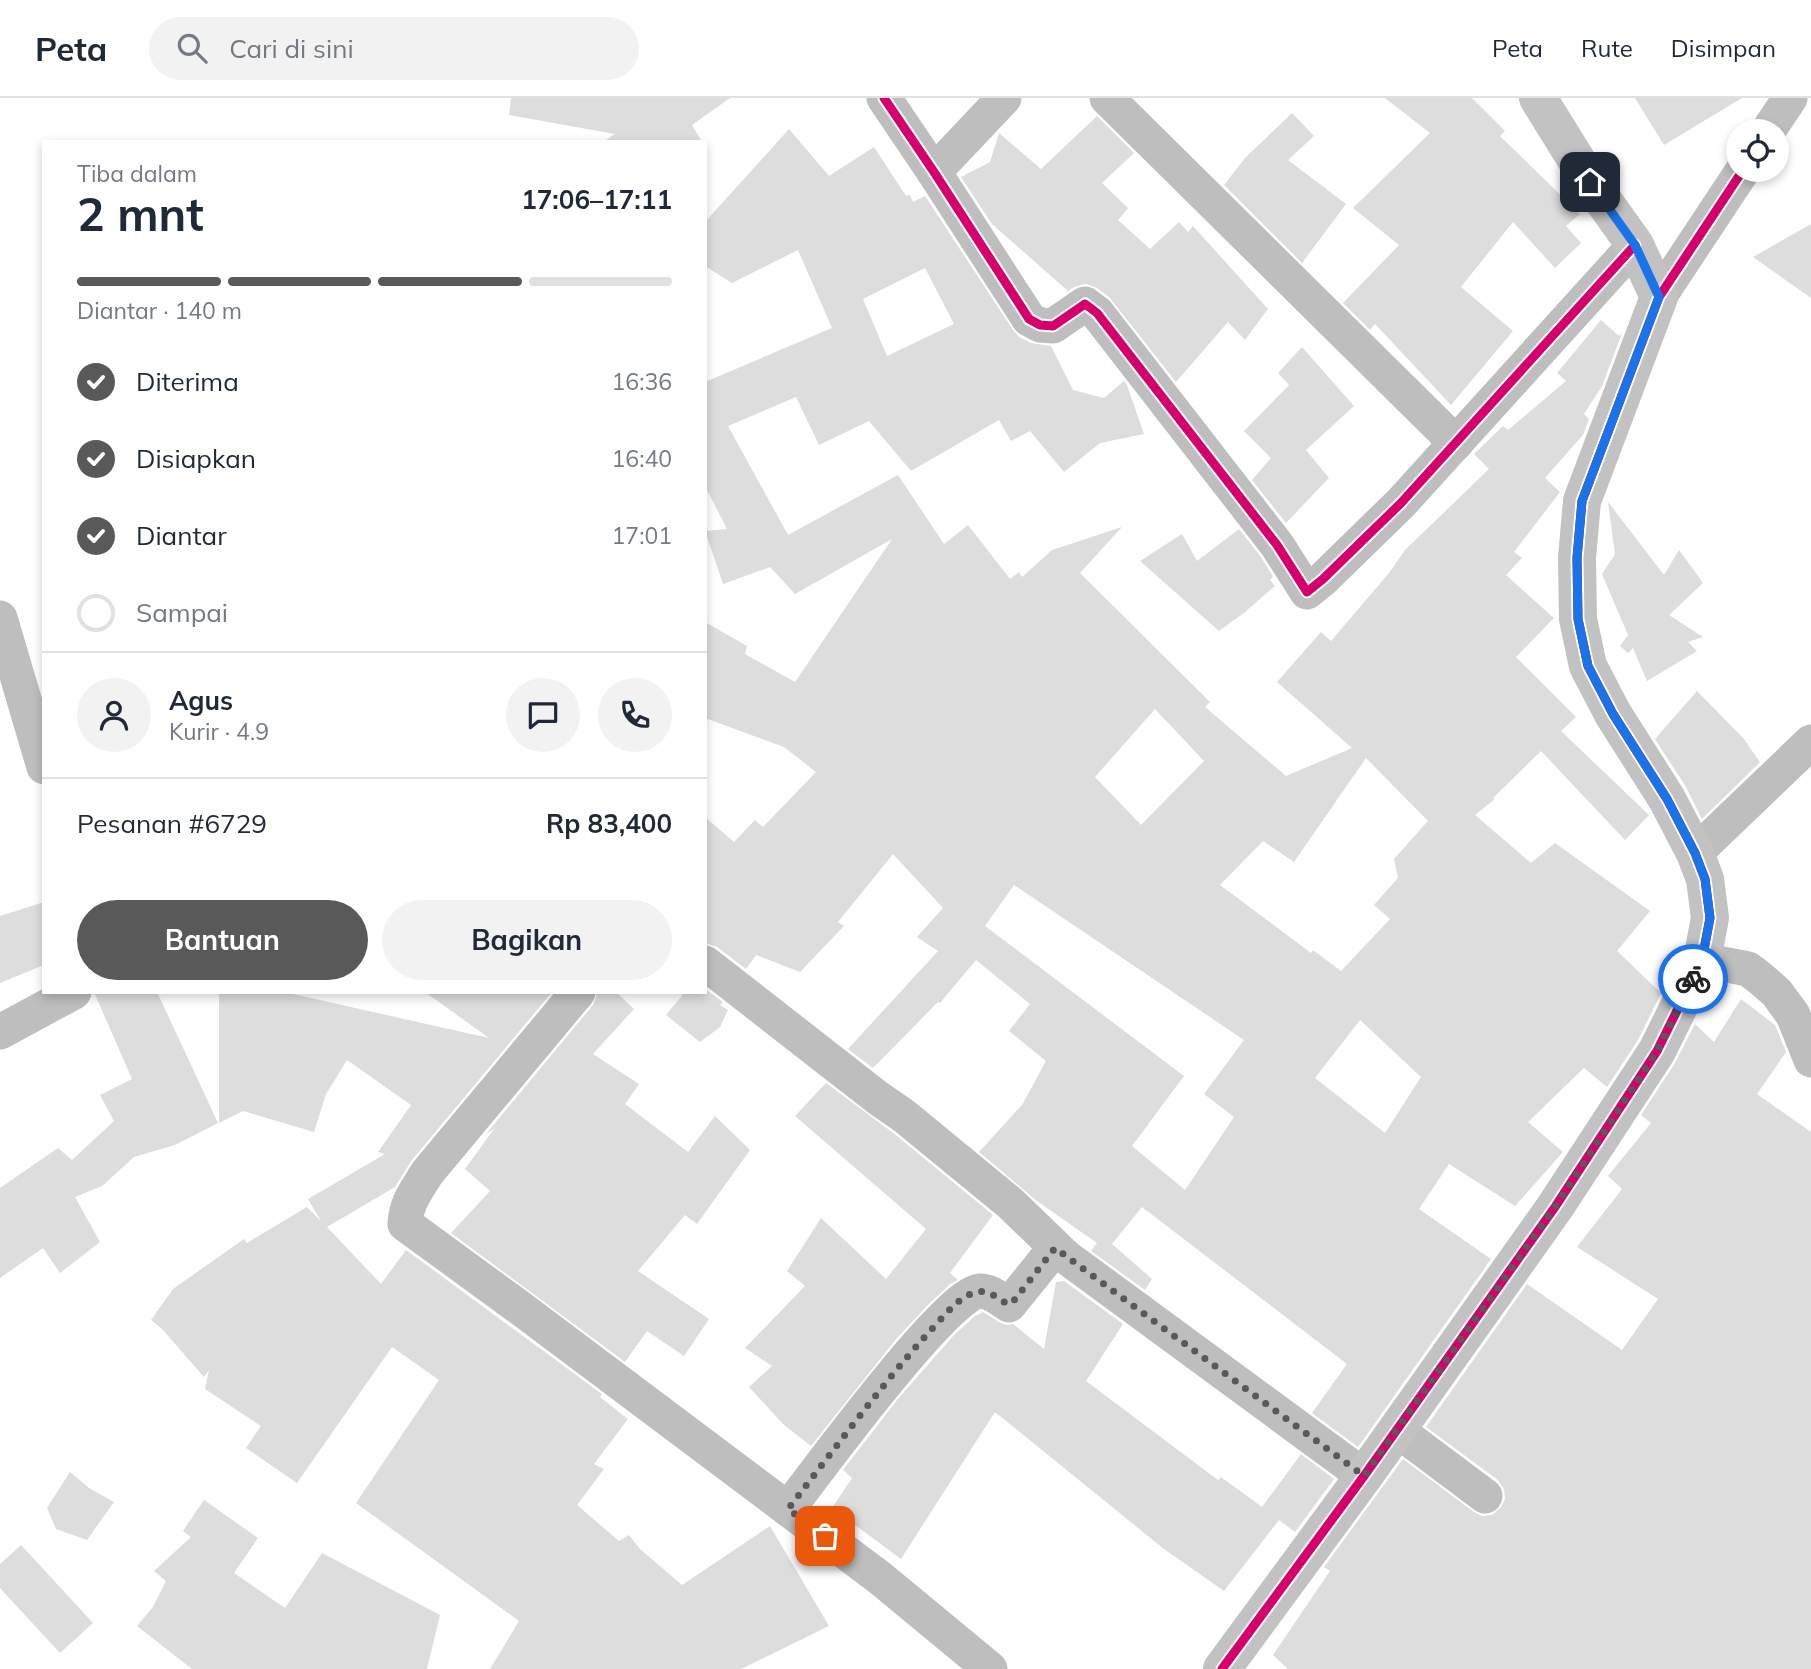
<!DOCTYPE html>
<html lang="id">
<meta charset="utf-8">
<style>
:root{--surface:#fff;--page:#f2f2f3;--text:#1f2937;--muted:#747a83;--line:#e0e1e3;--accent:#595959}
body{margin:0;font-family:Mulish,sans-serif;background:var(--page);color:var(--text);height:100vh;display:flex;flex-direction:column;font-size:26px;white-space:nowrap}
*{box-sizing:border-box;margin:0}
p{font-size:23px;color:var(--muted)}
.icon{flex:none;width:38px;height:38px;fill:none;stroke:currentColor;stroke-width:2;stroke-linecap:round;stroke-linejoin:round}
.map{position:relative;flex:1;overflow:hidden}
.drawer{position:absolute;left:42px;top:42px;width:665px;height:854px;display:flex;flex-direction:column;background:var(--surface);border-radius:0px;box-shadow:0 4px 10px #0003}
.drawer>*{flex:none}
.fabs{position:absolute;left:1726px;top:21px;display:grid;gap:14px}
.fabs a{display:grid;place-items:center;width:63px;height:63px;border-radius:50%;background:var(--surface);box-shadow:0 4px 10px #0003;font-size:35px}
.pin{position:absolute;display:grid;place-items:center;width:60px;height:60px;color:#fff;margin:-30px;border-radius:14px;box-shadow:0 4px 10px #0006}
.courier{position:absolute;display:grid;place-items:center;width:70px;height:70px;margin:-35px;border:5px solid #1a73e8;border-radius:50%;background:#fff;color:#222;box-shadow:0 2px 9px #0007}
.headline em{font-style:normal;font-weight:700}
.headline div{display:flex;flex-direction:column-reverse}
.headline{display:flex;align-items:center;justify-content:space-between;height:119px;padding:0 35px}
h1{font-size:46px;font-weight:700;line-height:52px}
.bar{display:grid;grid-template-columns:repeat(4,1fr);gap:10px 7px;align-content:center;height:84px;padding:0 35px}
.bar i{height:9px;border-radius:5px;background:var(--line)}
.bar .active{background:var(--accent)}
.bar p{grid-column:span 4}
.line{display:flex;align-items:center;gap:18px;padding:0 35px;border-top:2px solid var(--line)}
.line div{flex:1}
.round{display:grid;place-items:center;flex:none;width:74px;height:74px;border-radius:37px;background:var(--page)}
ol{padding:0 35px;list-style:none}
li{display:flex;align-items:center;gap:21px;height:77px}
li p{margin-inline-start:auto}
li .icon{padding:7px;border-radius:50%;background:var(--accent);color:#fff;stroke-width:4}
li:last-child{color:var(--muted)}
li i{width:38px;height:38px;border:4px solid var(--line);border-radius:50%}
.action{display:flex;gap:14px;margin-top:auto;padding:14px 35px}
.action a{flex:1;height:80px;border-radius:42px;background:var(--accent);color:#fff;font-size:28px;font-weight:700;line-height:80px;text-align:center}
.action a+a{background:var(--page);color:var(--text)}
header{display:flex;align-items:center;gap:42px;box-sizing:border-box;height:98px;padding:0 35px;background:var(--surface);border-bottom:2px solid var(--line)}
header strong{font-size:33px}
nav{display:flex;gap:38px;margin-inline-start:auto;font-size:24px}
.search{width:490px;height:63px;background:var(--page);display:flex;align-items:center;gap:18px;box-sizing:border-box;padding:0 24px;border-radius:38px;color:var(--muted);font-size:26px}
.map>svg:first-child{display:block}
</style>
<header>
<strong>Peta</strong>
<div class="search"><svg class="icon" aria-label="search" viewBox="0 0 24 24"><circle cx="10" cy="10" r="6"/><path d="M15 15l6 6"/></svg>Cari di sini</div>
<nav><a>Peta</a><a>Rute</a><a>Disimpan</a></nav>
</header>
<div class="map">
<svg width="1811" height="1571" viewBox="0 0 1811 1571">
<rect width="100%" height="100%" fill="#fff"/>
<g fill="#ddd" fill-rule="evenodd">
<path d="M511 0H730L692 27 702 44H603L615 36 509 17Z"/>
<path d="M1385 0H1472L1505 33 1500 38 1580 116 1566 128 1581 145 1555 170 1513 124 1461 189 1513 233 1451 307 1375 226 1370 232 1343 205 1399 147 1353 110 1430 35Z"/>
<path d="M1635 0H1742L1664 47Z"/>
<path d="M1292 15 1314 38 1288 62 1346 106 1302 165 1224 87 1245 60Z"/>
<path d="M1097 18 1134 55 1102 85 1128 110 1118 122 1150 151 1179 124 1188 134 1193 128 1268 211 1245 242 1228 224 1176 284 1109 199 1097 190 1086 186 1074 189 1068 193 992 126 961 79 990 64 999 35 1041 71Z"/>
<path d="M789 31 829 78 874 49 906 98 910 97 913 104 925 98 1013 232 1019 239 1031 245 1051 248 1073 292 1104 300 1124 283 1127 287 1144 336 1100 345 1064 374 1030 333 1011 343 999 322 911 373 869 323 819 347 796 299 728 328 788 437 898 377 944 446 968 427 1010 481 1019 474 1022 479 1052 452 1122 429 1080 475 1210 604 1205 609 1286 678 1352 650 1277 584 1321 534 1331 543 1389 475 1405 452 1489 371 1474 356 1503 328 1508 332 1566 283 1557 275 1601 222 1619 238 1622 235 1602 288 1584 316 1589 321 1583 337 1545 380 1560 394 1514 454 1522 460 1506 477 1554 520 1516 559 1576 619 1561 633 1649 717 1625 742 1541 653 1493 700 1495 701 1475 717 1531 765 1555 745 1650 813 1617 853 1661 895 1638 942 1607 989 1584 970 1528 1024 1563 1054 1515 1108 1449 1066 1419 1111 1491 1161 1358 1349 1312 1315 1347 1266 1142 1109 1112 1146 1152 1181 1145 1192 1091 1153 1097 1145 1037 1103 979 1054 1022 1007 1046 963 1009 933 1030 906 976 862 940 905 938 904 873 970 848 951 938 853 917 839 943 810 893 756 838 824 844 828 800 874 756 857 746 871 717 849 705 845V719L734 744 755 722 763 729 816 674 784 649 705 620V524L747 548 745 556 795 584 892 441 795 496 770 469 723 486 705 433 727 431 705 388V284L832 230 798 152 732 185 705 168V124ZM925 170 954 226 887 258 863 201ZM1155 611 1204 663 1141 727 1095 679ZM1366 660 1428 723 1394 761 1398 780 1374 807 1390 821 1341 873 1313 852 1311 855 1220 787 1263 743 1294 764ZM1014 787 1244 942 1204 996 1234 1019 1185 1092 1132 1048 1184 978 985 828ZM1360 922 1421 979 1385 1035 1315 980Z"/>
<path d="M1811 126V200L1753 159Z"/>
<path d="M1302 249 1354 308 1306 352 1329 380 1286 425 1252 382 1271 360 1244 333 1289 287 1278 275Z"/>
<path d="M1608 404 1664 477 1679 452 1703 485 1669 517 1703 539 1688 544 1697 553 1647 583 1633 550 1628 555 1620 548 1628 537 1602 476 1615 456Z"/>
<path d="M1239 431 1261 459 1273 479 1270 482 1275 488 1245 514 1219 533 1140 463 1182 436 1197 463Z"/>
<path d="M1697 593 1743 640 1760 664 1702 721 1686 689 1655 641Z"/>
<path d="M44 804V867L0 885V818Z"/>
<path d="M705 891 723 904 720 907 728 912 720 929 700 944 666 917 685 894H705Z"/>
<path d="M94 894H157L218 1025 175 1047 134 1059 102 1088 75 1099 100 1144 60 1175 43 1150 0 1180V1090L58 1050 72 1062 114 1023 100 997 132 981Z"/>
<path d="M219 894H284L489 940 425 894H552L412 1062 395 1089 327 1129 381 1186 406 1152 602 1296 600 1299 628 1321 594 1366 604 1371 577 1407 619 1443 629 1437 640 1451 682 1487 770 1428 829 1528 741 1571H490L519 1523 356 1405 439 1282 392 1249 297 1385 246 1350 261 1328 205 1291 209 1272 204 1279 162 1231 151 1222 173 1191 244 1141 247 1145 307 1109 321 1123 308 1101 385 1056 378 1054 411 1007 347 962 326 996 314 1034 243 1013 219 1025Z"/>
<path d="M598 894H616L634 911 593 956 639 986 625 1006 688 1054 715 1018 750 1052 697 1126 685 1117 638 1173 709 1221 684 1258 647 1233 625 1264 451 1135 490 1093 465 1071 494 1031 486 1036 593 907Z"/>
<path d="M1741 901 1775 927 1786 954 1757 996 1811 1034V1571H1288L1273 1557 1330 1473 1324 1469 1403 1361 1474 1414 1482 1418 1492 1417 1501 1409 1505 1401 1504 1391 1498 1382 1426 1329 1527 1186 1622 1252 1658 1201 1577 1149 1622 1091 1608 1078 1651 1025 1641 1017 1675 965 1695 926 1714 944Z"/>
<path d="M826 985 892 1034 993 1117 950 1175 958 1182 950 1186 927 1208 897 1240 811 1348 784 1327 749 1289 772 1268 745 1250 805 1188 787 1173 821 1120 886 1181 926 1131 795 1018Z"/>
<path d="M1064 1183 1123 1226 1086 1283 1218 1382 1221 1379 1262 1409 1301 1356 1334 1381 1295 1434 1279 1422 1224 1493 1164 1451 995 1314 901 1461 832 1410 852 1380 843 1372 897 1302 954 1237 975 1218 983 1214 999 1224 1007 1227 1013 1226 1044 1251 1056 1184Z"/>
<path d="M70 1374 89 1390 114 1404 87 1442 56 1431 47 1410Z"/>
<path d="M204 1402 258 1440 234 1475 285 1510 322 1455 440 1517 427 1571H192L137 1528 153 1509 166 1483 154 1473 191 1439 183 1433Z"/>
<path d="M21 1447 93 1525 60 1555 0 1490V1466Z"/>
</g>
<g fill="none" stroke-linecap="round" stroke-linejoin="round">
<g stroke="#bebebe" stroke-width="35">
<path d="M884 0 934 74 1029 221 1040 227 1053 228 1085 206 1097 215 1277 447 1307 494 1323 481 1401 405 1635 147"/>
<path d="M1107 0 1456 345"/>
<path d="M1768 33 1790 0"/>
<path d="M934 74 1004 0"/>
<path d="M1659 199 1743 72"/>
<path d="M0 520 44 669"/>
<path d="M1695 755 1811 644"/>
<path d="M1702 862 1748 871 1760 880 1777 895 1793 917 1811 962"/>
<path d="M705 865 878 1000 904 1018 1010 1105 1066 1159 1364 1378"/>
<path d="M578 894 427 1075C416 1093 406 1105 405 1126L516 1207 880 1480 990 1571"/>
<path d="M0 934 74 894"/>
<path d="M1397 1332 1485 1398"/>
<path d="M788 1411C814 1377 948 1194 980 1193 992 1193 1000 1202 1009 1207L1055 1150"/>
</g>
<path stroke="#c2c2c2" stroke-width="38" d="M1222 1571 1364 1378 1555 1109 1657 953 1702 862 1710 820 1705 781 1695 755 1667 701 1613 616 1588 568 1578 521 1577 460 1582 403 1659 199 1635 147 1590 84 1538 0"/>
<g stroke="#fff" stroke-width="13">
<g id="cycleway">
<path d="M884 0 934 74 1029 221 1040 227 1053 228 1085 206 1097 215 1277 447 1307 494 1323 481 1401 405 1635 147"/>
<path d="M1222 1571 1364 1378 1555 1109 1657 953 1702 862 1710 820 1705 781 1695 755 1667 701 1613 616 1588 568 1578 521 1577 460 1582 403 1659 199 1743 72"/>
</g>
</g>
<use href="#cycleway" stroke="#d6006c" stroke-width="9"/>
</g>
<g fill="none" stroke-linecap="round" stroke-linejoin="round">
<path stroke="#595959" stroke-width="7" stroke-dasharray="0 12.6" d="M825 1438 788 1411C834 1352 879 1290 929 1234 942 1221 955 1202 973 1195 986 1190 997 1199 1007 1206L1012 1205 1055 1150 1364 1378 1555 1109 1657 953 1693 881"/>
<path stroke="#1a73e8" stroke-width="9" d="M1590 84 1635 147 1659 199 1582 403 1577 460 1578 521 1588 568 1613 616 1667 701 1695 755 1705 781 1710 820 1702 862 1693 881"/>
</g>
</svg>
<div class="fabs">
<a><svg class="icon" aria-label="locate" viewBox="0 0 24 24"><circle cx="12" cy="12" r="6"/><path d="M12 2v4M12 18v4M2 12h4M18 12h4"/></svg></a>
</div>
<div class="pin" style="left:825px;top:1438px;background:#ea580c"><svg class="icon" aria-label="bag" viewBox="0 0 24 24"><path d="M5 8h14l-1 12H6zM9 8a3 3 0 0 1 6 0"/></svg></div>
<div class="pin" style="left:1590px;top:84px;background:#1f2937"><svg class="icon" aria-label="home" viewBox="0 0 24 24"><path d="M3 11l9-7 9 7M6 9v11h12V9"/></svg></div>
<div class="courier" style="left:1693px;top:881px"><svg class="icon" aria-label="bike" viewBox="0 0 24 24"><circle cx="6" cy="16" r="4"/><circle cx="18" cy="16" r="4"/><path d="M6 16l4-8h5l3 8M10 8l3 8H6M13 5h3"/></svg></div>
<section class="drawer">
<div class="headline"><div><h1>2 mnt</h1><p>Tiba dalam</p></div><em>17:06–17:11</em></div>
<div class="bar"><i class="active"></i><i class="active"></i><i class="active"></i><i></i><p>Diantar · 140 m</p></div>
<ol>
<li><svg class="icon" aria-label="check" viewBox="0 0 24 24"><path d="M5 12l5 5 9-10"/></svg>Diterima<p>16:36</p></li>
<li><svg class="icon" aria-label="check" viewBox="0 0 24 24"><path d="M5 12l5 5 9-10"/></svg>Disiapkan<p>16:40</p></li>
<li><svg class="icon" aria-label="check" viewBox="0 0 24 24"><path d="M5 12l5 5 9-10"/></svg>Diantar<p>17:01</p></li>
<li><i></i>Sampai</li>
</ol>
<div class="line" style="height:126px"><a class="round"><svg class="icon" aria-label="person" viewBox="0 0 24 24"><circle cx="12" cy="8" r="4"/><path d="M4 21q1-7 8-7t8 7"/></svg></a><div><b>Agus</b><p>Kurir · 4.9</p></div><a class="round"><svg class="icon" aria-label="chat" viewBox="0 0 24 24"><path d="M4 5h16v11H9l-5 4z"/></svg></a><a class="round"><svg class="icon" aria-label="phone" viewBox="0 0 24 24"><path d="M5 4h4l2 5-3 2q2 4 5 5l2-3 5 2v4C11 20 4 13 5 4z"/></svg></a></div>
<div class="line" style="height:91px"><div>Pesanan #6729</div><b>Rp 83,400</b></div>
<div class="action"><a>Bantuan</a><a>Bagikan</a></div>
</section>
</div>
